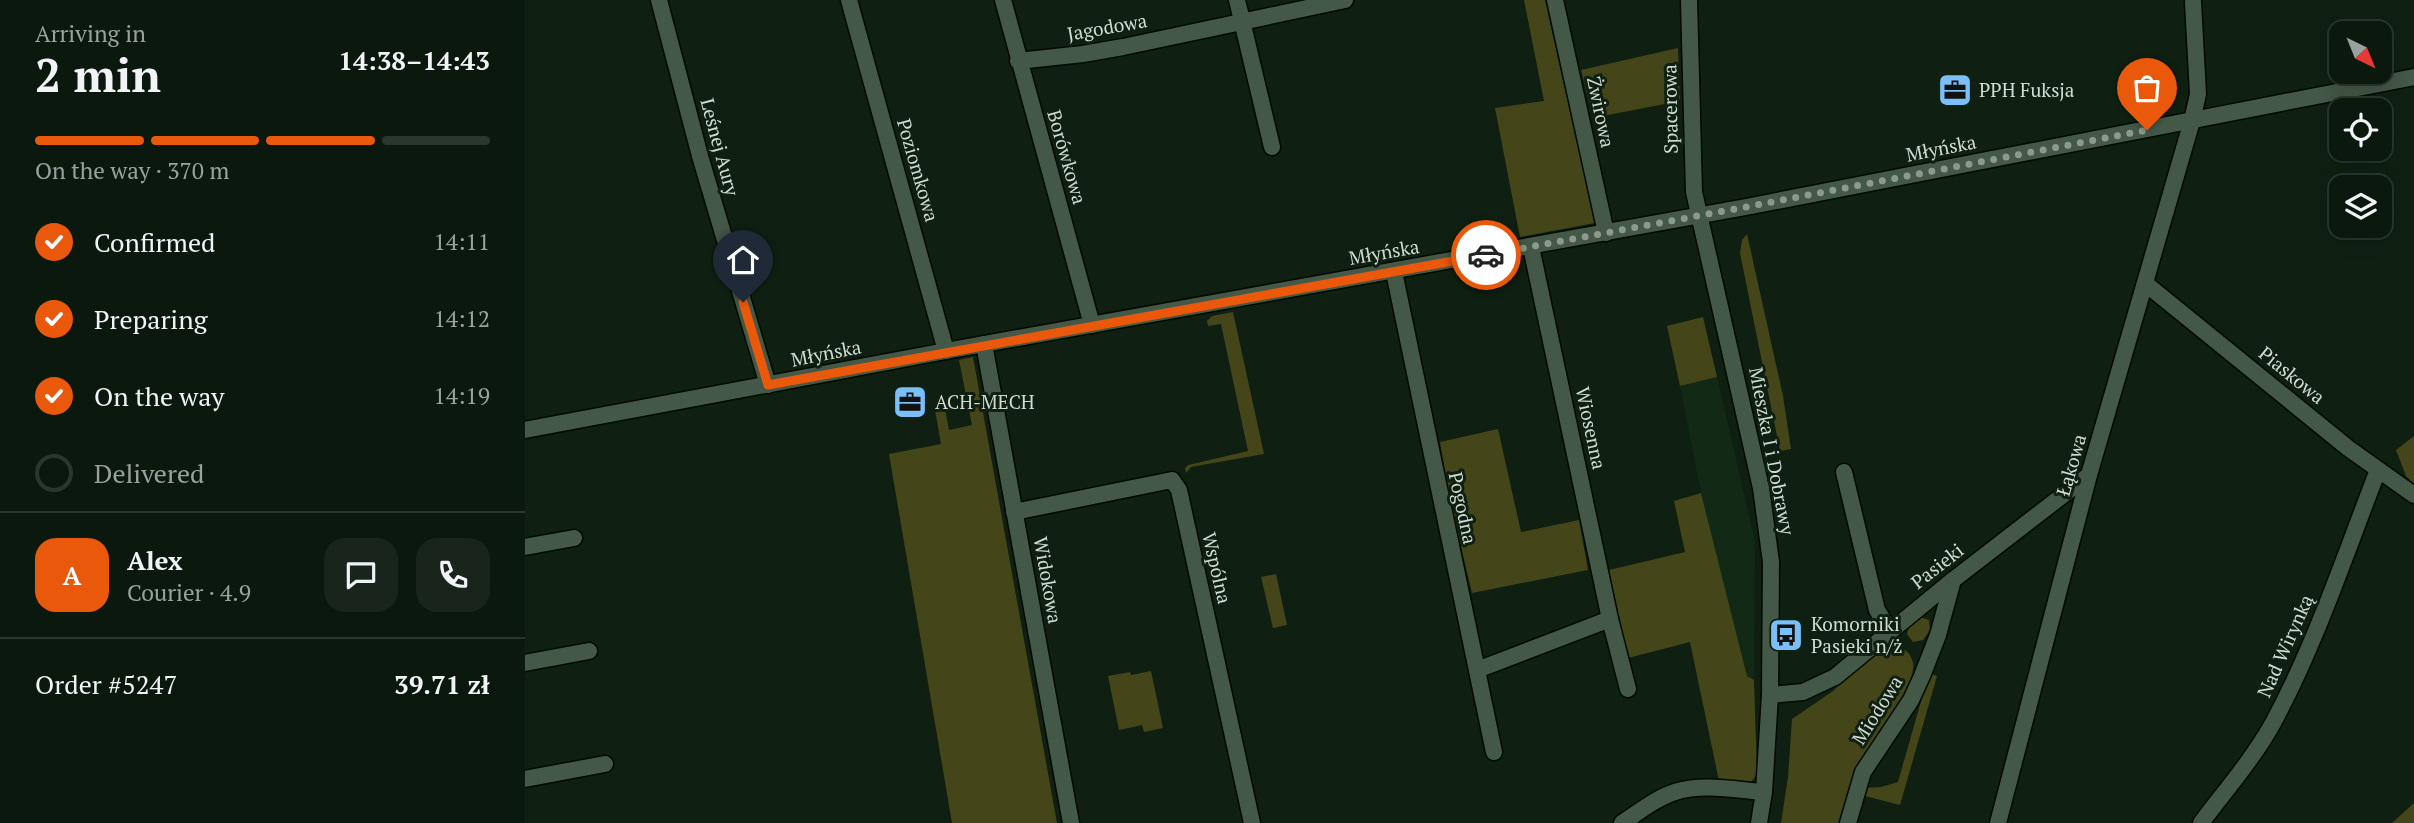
<!DOCTYPE html>
<meta charset="utf-8">
<style>
:root{--surface:#0b180e;--page:#19251c;--text:#f1f3f6;--muted:#9aa09e;--line:#2b372e;--accent:#ea580c}
body{margin:0;font-family:"PT Serif",serif;background:var(--page);color:var(--text);height:100vh;display:flex;flex-direction:column;font-size:26px;white-space:nowrap}
*{box-sizing:border-box;margin:0}
p{font-size:23px;color:var(--muted)}
.icon{flex:none;width:38px;height:38px;fill:none;stroke:currentColor;stroke-width:2;stroke-linecap:round;stroke-linejoin:round}
.map{position:relative;flex:1;overflow:hidden}
.side{display:flex;flex-direction:column;background:var(--surface);width:525px}
.side>*{flex:none}
.needle{width:46px;rotate:137deg}
.controls{position:absolute;left:1804px;top:21px;display:grid;gap:14px}
.controls a{display:grid;place-items:center;width:63px;height:63px;border-radius:14px;background:var(--surface);box-shadow:0 4px 18px #0003,0 0 0 2px var(--line);font-size:35px}
.pin{position:absolute;display:grid;place-items:center;width:60px;height:60px;color:#fff;margin:-72px -30px;border-radius:50% 50% 50% 0;rotate:-45deg;box-shadow:0 0 7px #0007}
.pin .icon{rotate:45deg}
.courier{position:absolute;display:grid;place-items:center;width:70px;height:70px;margin:-35px;border:5px solid #ea580c;border-radius:50%;background:#fff;color:#222;box-shadow:0 2px 9px #0007}
.head em{font-style:normal;font-weight:700}
.head div{display:flex;flex-direction:column-reverse}
.head{display:flex;align-items:center;justify-content:space-between;height:119px;padding:0 35px}
h1{font-size:46px;font-weight:700;line-height:52px}
.bar{display:grid;grid-template-columns:repeat(4,1fr);gap:10px 7px;align-content:center;height:84px;padding:0 35px}
.bar i{height:9px;border-radius:5px;background:var(--line)}
.bar .current{background:var(--accent)}
.bar p{grid-column:span 4}
.line{display:flex;align-items:center;gap:18px;padding:0 35px;border-top:2px solid var(--line)}
.line div{flex:1}
.round{display:grid;place-items:center;flex:none;width:74px;height:74px;border-radius:21px;background:var(--page)}
ol{padding:0 35px;list-style:none}
li{display:flex;align-items:center;gap:21px;height:77px}
li p{margin-inline-start:auto}
li .icon{padding:7px;border-radius:50%;background:var(--accent);color:#fff;stroke-width:4}
li:last-child{color:var(--muted)}
li i{width:38px;height:38px;border:4px solid var(--line);border-radius:50%}
main{display:flex;flex:1;min-height:0}
.map>svg:first-child{display:block}
</style>
<main>
<section class="side">
<div class="head"><div><h1>2 min</h1><p>Arriving in</p></div><em>14:38–14:43</em></div>
<div class="bar"><i class="current"></i><i class="current"></i><i class="current"></i><i></i><p>On the way · 370 m</p></div>
<ol>
<li><svg class="icon" aria-label="check" viewBox="0 0 24 24"><path d="M5 12l5 5 9-10"/></svg>Confirmed<p>14:11</p></li>
<li><svg class="icon" aria-label="check" viewBox="0 0 24 24"><path d="M5 12l5 5 9-10"/></svg>Preparing<p>14:12</p></li>
<li><svg class="icon" aria-label="check" viewBox="0 0 24 24"><path d="M5 12l5 5 9-10"/></svg>On the way<p>14:19</p></li>
<li><i></i>Delivered</li>
</ol>
<div class="line" style="height:126px"><b class="round" style="background:var(--accent);color:#fff">A</b><div><b>Alex</b><p>Courier · 4.9</p></div><a class="round"><svg class="icon" aria-label="chat" viewBox="0 0 24 24"><path d="M4 5h16v11H9l-5 4z"/></svg></a><a class="round"><svg class="icon" aria-label="phone" viewBox="0 0 24 24"><path d="M5 4h4l2 5-3 2q2 4 5 5l2-3 5 2v4C11 20 4 13 5 4z"/></svg></a></div>
<div class="line" style="height:91px"><div>Order #5247</div><b>39.71 zł</b></div>
</section>
<div class="map">
<svg width="1889" height="823" viewBox="0 0 1889 823">
<rect width="100%" height="100%" fill="#0f2012"/>
<path fill="#122916" d="M1192 377 1230 541 1229 680 1222 676 1176 493 1155 386Z"/>
<g fill="#444518">
<path d="M999 0H1020L1070 223 995 237 970 108 1019 101Z"/>
<path d="M1153 48 1155 101 1068 118 1056 70Z"/>
<path d="M1222 234 1258 396 1266 449 1255 451 1215 253 1217 240Z"/>
<path d="M708 312 739 454 666 467 661 473 660 468 663 465 723 451 696 324 683 326 682 321 687 316Z"/>
<path d="M1178 317 1192 377 1155 386 1142 326Z"/>
<path d="M448 357 532 823H427L364 454 416 444 410 410 420 409 424 430 447 425 434 360Z"/>
<path d="M973 429 996 532 1054 520 1063 570 947 593 924 497 915 442Z"/>
<path d="M1889 436V484L1881 476 1871 450Z"/>
<path d="M1176 493 1222 676 1229 680 1232 774 1224 785 1194 781 1165 642 1103 658 1084 570 1160 552 1149 501Z"/>
<path d="M751 574 762 625 748 628 736 577Z"/>
<path d="M1395 617 1404 620 1405 630 1398 640 1388 642 1382 634 1385 624Z"/>
<path d="M1359 645C1372 645 1385 648 1388 663 1393 684 1329 797 1316 823H1256L1263 777 1267 719 1308 691Z"/>
<path d="M626 671 638 728 619 732 617 725 594 730 583 676 605 672 606 675Z"/>
<path d="M1404 673 1412 676 1375 805 1336 795 1339 788 1356 787 1373 782Z"/>
<path d="M1889 803V823H1867Z"/>
</g>
<g fill="none" stroke-linecap="round" stroke-linejoin="round">
<g stroke="#000a01" stroke-width="19">
<g id="street">
<path d="M134 0 175 156 243 385"/>
<path d="M324 0 421 351"/>
<path d="M478 0 567 325"/>
<path d="M712 0 747 147"/>
<path d="M1030 0 1081 233"/>
<path d="M1164 0 1169 192 1236 488 1246 562 1245 695 1239 792 1234 823"/>
<path d="M493 61 558 54 598 47 820 0"/>
<path d="M1006 247 1085 619 1103 689"/>
<path d="M869 272 969 752"/>
<path d="M1621 284 1823 448 1889 495"/>
<path d="M459 344 546 823"/>
<path d="M0 430 426 350 1221 207 1889 77"/>
<path d="M1319 472 1352 610 1365 631"/>
<path d="M489 512 647 480 654 490 727 823"/>
<path d="M0 547 49 538"/>
<path d="M0 663 64 651"/>
<path d="M952 670 1085 619"/>
<path d="M1245 695 1278 692 1310 677 1428 580 1564 475"/>
<path d="M0 779 80 764"/>
<path d="M1097 823C1114 812 1131 798 1150 792 1177 783 1211 790 1239 792"/>
<path d="M1323 823 1338 772 1386 700 1397 676 1413 635 1428 580"/>
<path d="M1473 823 1564 475 1667 121 1673 94 1668 2"/>
<path d="M1676 823C1700 791 1728 759 1748 723 1791 643 1820 555 1853 470"/>
</g>
</g>
<use href="#street" stroke="#445847" stroke-width="16"/>
</g>
<g fill="none" stroke-linecap="round" stroke-linejoin="round">
<path stroke="#8c9a8e" stroke-width="7" stroke-dasharray="0 12.6" d="M961 255 1221 207 1622 130"/>
<path stroke="#ea580c" stroke-width="9" d="M218 302 243 385 961 255"/>
</g>
<defs>
<g id="office-square" transform="scale(1.75)"><rect x="-9" y="-9" width="18" height="18" rx="4" fill="#7abff8" stroke="#0f2012"/><path d="M-6-3h4V-5.5h4V-3h4V5H-6ZM-1-4.5V-3h2v-1.5ZM-6 0V1H6V0Z" fill="#111"/></g>
<g id="bus-square" transform="scale(1.75)"><rect x="-9" y="-9" width="18" height="18" rx="4" fill="#7abff8" stroke="#0f2012"/><path d="M-5-6H5V4H4V6H2V4H-2V6H-4V4H-5ZM-3.5-4V0h7V-4ZM-3.5 1.2v1.5H-2V1.2ZM2 1.2v1.5H3.5V1.2Z" fill="#111"/></g>
</defs>
<g fill-rule="evenodd">
<use href="#office-square" x="1430" y="90"/>
<use href="#office-square" x="385" y="402"/>
<use href="#bus-square" x="1261" y="635"/>
</g>
<g text-anchor="middle" stroke-width="6" stroke-linejoin="round" paint-order="stroke">
<g font-size="19" fill="#d0dbd1" stroke="#0f2012">
<text transform="translate(582 27) rotate(-10)" y="7">Jagodowa</text>
<text transform="translate(1145 109) rotate(-91)" y="7">Spacerowa</text>
<text transform="translate(1076 112) rotate(78)" y="7">Żwirowa</text>
<text transform="translate(195 147) rotate(75)" y="7">Leśnej Aury</text>
<text transform="translate(1416 148) rotate(-11)" y="7">Młyńska</text>
<text transform="translate(542 157) rotate(74)" y="7">Borówkowa</text>
<text transform="translate(393 170) rotate(74)" y="7">Poziomkowa</text>
<text transform="translate(859 252) rotate(-10)" y="7">Młyńska</text>
<text transform="translate(301 353) rotate(-11)" y="7">Młyńska</text>
<text transform="translate(1767 375) rotate(39)" y="7">Piaskowa</text>
<text transform="translate(1066 428) rotate(78)" y="7">Wiosenna</text>
<text transform="translate(1247 451) rotate(79)" y="7">Mieszka I i Dobrawy</text>
<text transform="translate(1546 465) rotate(-74)" y="7">Łąkowa</text>
<text transform="translate(938 508) rotate(78)" y="7">Pogodna</text>
<text transform="translate(1412 566) rotate(-38)" y="7">Pasieki</text>
<text transform="translate(692 568) rotate(77)" y="7">Wspólna</text>
<text transform="translate(523 580) rotate(80)" y="7">Widokowa</text>
<text transform="translate(1760 646) rotate(-66)" y="7">Nad Wirynką</text>
<text transform="translate(1352 710) rotate(-58)" y="7">Miodowa</text>
</g>
<g font-size="19" fill="#d0dbd1" stroke="#0f2012" text-anchor="start">
<text x="1454" y="97">PPH Fuksja</text>
<text x="410" y="409">ACH-MECH</text>
<text x="1286" y="631">Komorniki<tspan x="1286" dy="22">Pasieki n/ż</tspan></text>
</g>
</g>
</svg>
<div class="controls">
<a><svg class="needle" viewBox="-14 -14 28 28"><path d="M0-13l5 13h-10z" fill="#e53935"/><path d="M0 13l5-13h-10z" fill="#9aa09e"/></svg></a>
<a><svg class="icon" aria-label="locate" viewBox="0 0 24 24"><circle cx="12" cy="12" r="6"/><path d="M12 2v4M12 18v4M2 12h4M18 12h4"/></svg></a>
<a><svg class="icon" aria-label="layers" viewBox="0 0 24 24"><path d="M12 4l9 5-9 5-9-5zM3 14l9 5 9-5"/></svg></a>
</div>
<div class="pin" style="left:1622px;top:130px;background:#ea580c"><svg class="icon" aria-label="bag" viewBox="0 0 24 24"><path d="M5 8h14l-1 12H6zM9 8a3 3 0 0 1 6 0"/></svg></div>
<div class="pin" style="left:218px;top:302px;background:#1f2937"><svg class="icon" aria-label="home" viewBox="0 0 24 24"><path d="M3 11l9-7 9 7M6 9v11h12V9"/></svg></div>
<div class="courier" style="left:961px;top:255px"><svg class="icon" aria-label="car" viewBox="0 0 24 24"><path d="M5 17H2v-5l4-1 3-4h7l3 4 3 1v5h-3M9 17h6M6 11h13"/><circle cx="7" cy="17" r="2"/><circle cx="17" cy="17" r="2"/></svg></div>
</div>
</main>
